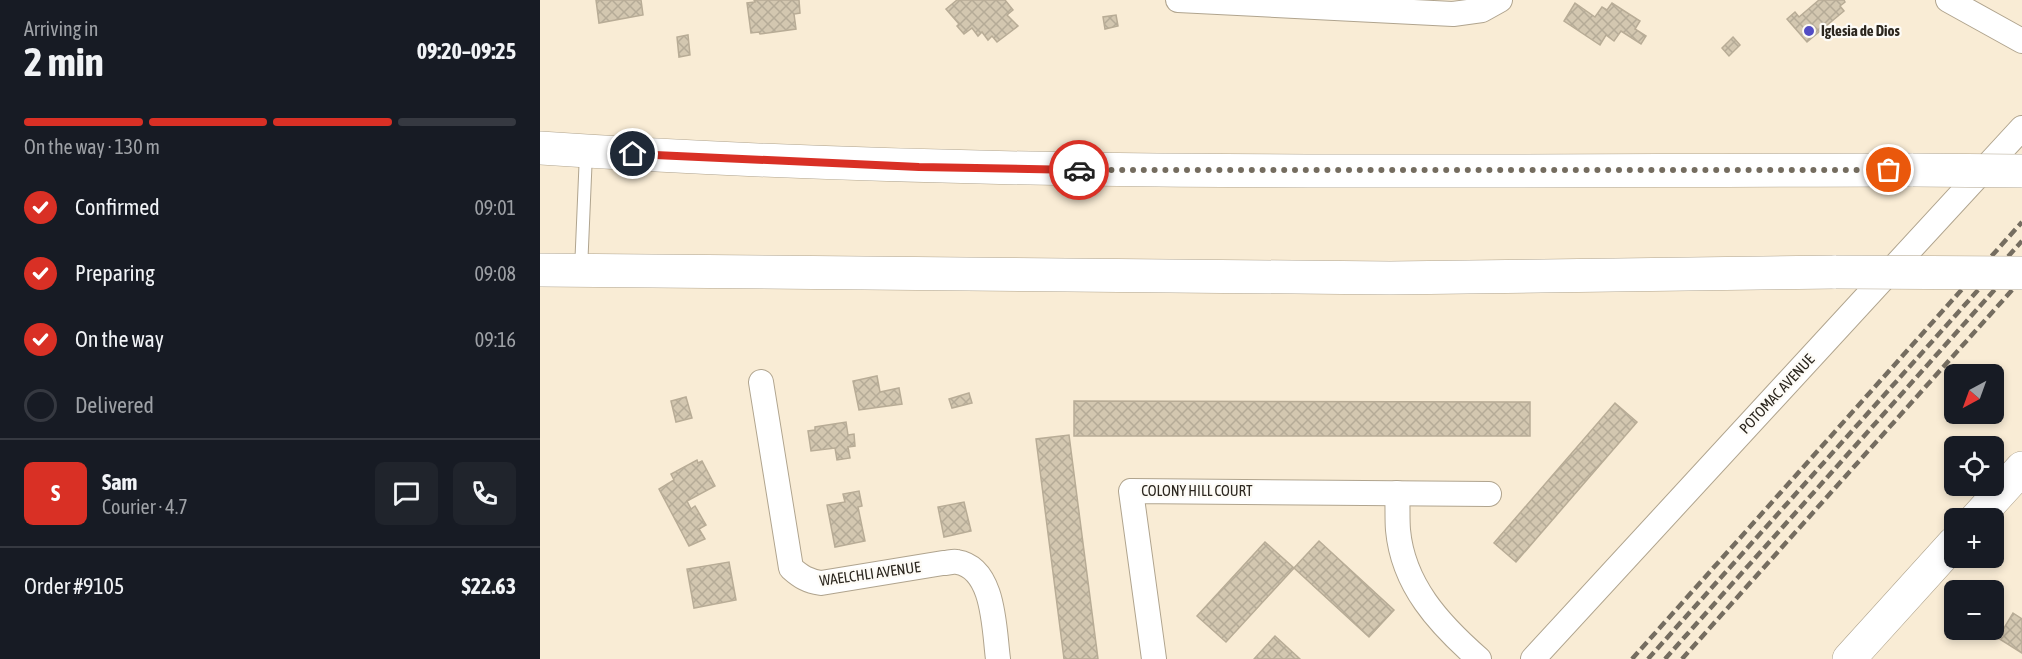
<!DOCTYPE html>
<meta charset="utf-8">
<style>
:root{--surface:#171b24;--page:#20242c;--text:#f1f3f6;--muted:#9ea1a6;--line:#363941;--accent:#d93025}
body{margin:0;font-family:"Asap Condensed",sans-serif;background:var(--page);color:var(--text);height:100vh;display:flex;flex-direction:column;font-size:22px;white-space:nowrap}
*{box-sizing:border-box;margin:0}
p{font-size:20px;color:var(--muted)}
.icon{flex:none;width:33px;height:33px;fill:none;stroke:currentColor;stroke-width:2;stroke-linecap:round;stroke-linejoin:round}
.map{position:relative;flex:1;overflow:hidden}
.details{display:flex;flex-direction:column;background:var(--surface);width:540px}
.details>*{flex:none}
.needle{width:39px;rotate:221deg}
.controls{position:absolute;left:1404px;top:364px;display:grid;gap:12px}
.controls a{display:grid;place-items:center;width:60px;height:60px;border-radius:9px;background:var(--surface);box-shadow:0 3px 9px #0003;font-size:30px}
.pin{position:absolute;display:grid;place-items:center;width:51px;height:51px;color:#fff;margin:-26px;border:3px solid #fff;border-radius:50%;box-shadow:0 2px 6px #0007}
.courier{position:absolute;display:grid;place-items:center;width:60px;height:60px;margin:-30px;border:4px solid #d93025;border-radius:50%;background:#fff;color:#222;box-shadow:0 2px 8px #0007}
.overview em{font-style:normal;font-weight:700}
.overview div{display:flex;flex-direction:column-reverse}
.overview{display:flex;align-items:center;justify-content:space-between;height:102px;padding:0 24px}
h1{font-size:39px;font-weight:700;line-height:45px}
.bar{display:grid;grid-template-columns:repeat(4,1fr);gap:9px 6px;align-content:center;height:72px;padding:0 24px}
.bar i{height:8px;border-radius:4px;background:var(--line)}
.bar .on{background:var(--accent)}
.bar p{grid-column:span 4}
.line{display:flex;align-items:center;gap:15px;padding:0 24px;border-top:2px solid var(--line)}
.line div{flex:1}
.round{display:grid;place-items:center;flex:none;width:63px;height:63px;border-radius:9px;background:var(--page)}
ol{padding:0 24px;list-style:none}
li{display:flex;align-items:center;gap:18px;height:66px}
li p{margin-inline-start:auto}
li .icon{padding:6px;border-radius:50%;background:var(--accent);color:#fff;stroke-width:4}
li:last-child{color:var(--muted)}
li i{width:33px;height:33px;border:3px solid var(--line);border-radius:50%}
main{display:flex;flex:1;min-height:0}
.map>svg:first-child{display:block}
</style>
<main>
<section class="details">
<div class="overview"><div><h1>2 min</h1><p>Arriving in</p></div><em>09:20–09:25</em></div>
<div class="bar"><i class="on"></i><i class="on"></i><i class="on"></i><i></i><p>On the way · 130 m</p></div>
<ol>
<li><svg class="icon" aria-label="check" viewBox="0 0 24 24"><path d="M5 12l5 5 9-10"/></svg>Confirmed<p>09:01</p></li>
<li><svg class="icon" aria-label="check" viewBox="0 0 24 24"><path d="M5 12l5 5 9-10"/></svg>Preparing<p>09:08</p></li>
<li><svg class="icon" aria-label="check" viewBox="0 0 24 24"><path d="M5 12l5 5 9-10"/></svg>On the way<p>09:16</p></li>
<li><i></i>Delivered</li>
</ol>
<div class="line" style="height:108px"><b class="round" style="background:var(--accent);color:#fff">S</b><div><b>Sam</b><p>Courier · 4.7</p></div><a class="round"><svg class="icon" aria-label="chat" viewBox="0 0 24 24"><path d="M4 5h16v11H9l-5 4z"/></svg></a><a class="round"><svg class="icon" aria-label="phone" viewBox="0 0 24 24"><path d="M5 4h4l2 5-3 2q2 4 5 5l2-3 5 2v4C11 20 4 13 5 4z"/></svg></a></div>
<div class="line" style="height:78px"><div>Order #9105</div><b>$22.63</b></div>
</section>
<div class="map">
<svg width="1482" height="659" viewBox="0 0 1482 659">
<defs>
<pattern id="building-cross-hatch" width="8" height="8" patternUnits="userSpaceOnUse" patternTransform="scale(1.5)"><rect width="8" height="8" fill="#d3c7b0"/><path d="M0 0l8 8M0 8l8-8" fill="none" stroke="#b5ab97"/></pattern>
</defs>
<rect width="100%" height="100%" fill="#f9ecd5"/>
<g fill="url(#building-cross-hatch)" stroke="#b8ac96" stroke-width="1.5">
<path d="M56 0H101L103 15 59 23Z"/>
<path d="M214 0H259L260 13 254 14 256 29 220 34 219 32 211 33 207 3 215 2Z"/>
<path d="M417 0H465L473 10 467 15 478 26 457 42 452 36 448 40 442 32 438 36 432 28 424 34 417 26 419 24 406 9Z"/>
<path d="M1279 0H1304L1305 2 1300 6 1304 11 1267 42 1247 19 1255 12 1259 17Z"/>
<path d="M1035 3 1055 17 1062 7 1067 10 1072 3 1100 21 1095 29 1106 36 1101 44 1081 31 1074 41 1066 35 1060 45 1024 21Z"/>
<path d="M576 15 578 26 565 29 563 17Z"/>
<path d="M148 35 150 55 139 57 137 37Z"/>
<path d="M1193 37 1200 45 1189 56 1182 48Z"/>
<path d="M337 376 340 392 359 388 362 404 319 410 313 381Z"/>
<path d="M429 393 432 403 412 408 409 399Z"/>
<path d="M146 397 152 418 136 422 131 401Z"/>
<path d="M534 401 990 402V436H534Z"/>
<path d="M1075 403 1097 422 976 562 954 543Z"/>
<path d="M306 422 308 435 314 434 315 446 308 447 310 458 297 460 295 448 271 451 268 431 275 430V427Z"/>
<path d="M529 435 558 659H524L496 439Z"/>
<path d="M157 460 158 463 162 461 175 486 147 501 151 509 155 506 166 525 159 529 165 539 149 546 119 489 134 480 131 474Z"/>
<path d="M319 491 322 506 318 507 325 541 295 547 287 505 305 502 303 494Z"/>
<path d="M424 502 431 531 404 537 398 507Z"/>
<path d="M779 541 854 610 829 637 754 568Z"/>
<path d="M725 542 754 568 686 642 657 616Z"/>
<path d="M189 562 196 600 154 608 147 569Z"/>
<path d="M1473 613 1482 619V653L1458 638Z"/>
<path d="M735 636 760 659H714Z"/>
</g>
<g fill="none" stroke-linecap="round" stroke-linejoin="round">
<g stroke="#b0a48e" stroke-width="14">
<path id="service" d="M41 270 46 153"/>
</g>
<g stroke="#b0a48e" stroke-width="26">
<g id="minor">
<path d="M638 0 913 14 942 10 960 0"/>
<path d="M1408 0 1482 41"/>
<path d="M221 382 251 568C261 577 268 581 281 583L403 563C408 563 413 561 417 562 455 568 454 630 458 659"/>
<path d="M857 493C858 505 857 517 858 530 863 585 899 624 939 659"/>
<path d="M614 659 591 491 949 494"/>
<path d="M993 659 1482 128"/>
</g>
</g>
<g stroke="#b0a48e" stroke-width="34">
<g id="primary">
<path d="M1436 519 1482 468"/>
<path d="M1309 659 1414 543"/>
</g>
</g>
<g stroke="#b0a48e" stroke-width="34">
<g id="motorway">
<path d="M0 148C457 179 915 170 1373 170"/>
<path d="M0 270 850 278 1296 272"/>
</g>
</g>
<use href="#service" stroke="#fff" stroke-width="12"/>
<use href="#minor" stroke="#fff" stroke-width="24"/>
<use href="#primary" stroke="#fff" stroke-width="33"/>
<use href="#motorway" stroke="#fff" stroke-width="33"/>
<g stroke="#756d60" stroke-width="4.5" stroke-dasharray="9 4.5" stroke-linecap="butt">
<path d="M1092 659 1482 222"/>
<path d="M1108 659 1482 241"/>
<path d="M1125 659 1482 259"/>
<path d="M1142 659 1482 279"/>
</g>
<g stroke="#b0a48e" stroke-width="34" stroke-linecap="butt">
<g id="motorway-bridge">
<path d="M1373 170 1482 171"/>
<path d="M1296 272 1482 273"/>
</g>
</g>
<use href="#motorway-bridge" stroke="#fff" stroke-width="33"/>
</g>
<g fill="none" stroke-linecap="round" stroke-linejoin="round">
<path stroke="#746c5f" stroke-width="6" stroke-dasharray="0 10.8" d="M539 170H1349"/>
<path stroke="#d93025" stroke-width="8" d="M93 154 379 167 539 170"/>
</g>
<circle fill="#524cc4" stroke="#fdfbf6" stroke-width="2" cx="1269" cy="31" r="6"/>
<g text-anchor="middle" stroke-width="4.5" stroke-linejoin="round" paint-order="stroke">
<g font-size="15" font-weight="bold" fill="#2c271f" stroke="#fdfbf6" text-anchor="start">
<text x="1281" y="36">Iglesia de Dios</text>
</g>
<g font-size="15" fill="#2c271f" stroke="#fdfbf6">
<text transform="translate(1237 394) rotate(-47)" y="5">POTOMAC AVENUE</text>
<text x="657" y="496">COLONY HILL COURT</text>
<text transform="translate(330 574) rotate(-8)" y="5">WAELCHLI AVENUE</text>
</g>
</g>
</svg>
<div class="controls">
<a><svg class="needle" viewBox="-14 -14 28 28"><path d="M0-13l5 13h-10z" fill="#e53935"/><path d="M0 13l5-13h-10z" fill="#9ea1a6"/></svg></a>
<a><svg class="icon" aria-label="locate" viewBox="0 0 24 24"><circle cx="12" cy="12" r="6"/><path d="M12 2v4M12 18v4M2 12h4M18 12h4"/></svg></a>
<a>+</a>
<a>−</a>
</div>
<div class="pin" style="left:1349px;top:170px;background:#ea580c"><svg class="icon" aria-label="bag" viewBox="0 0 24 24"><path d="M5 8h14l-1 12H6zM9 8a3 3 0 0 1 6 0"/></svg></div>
<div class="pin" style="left:93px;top:154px;background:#1f2937"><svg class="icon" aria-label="home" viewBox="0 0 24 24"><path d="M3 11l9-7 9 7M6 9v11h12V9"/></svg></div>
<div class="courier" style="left:539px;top:170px"><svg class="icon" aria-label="car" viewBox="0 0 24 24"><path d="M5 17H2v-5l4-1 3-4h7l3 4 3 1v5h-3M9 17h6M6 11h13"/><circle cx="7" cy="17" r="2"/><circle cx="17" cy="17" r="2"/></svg></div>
</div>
</main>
